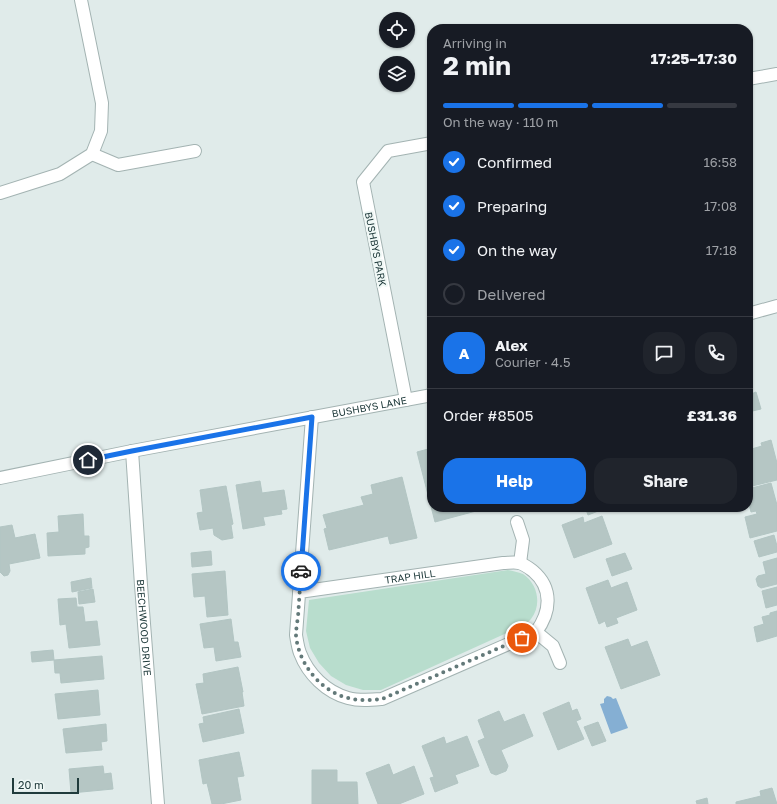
<!DOCTYPE html>
<meta charset="utf-8">
<style>
:root{--surface:#171b24;--page:#20242c;--text:#f1f3f6;--muted:#9ea1a6;--line:#363941;--accent:#1a73e8}
body{margin:0;font-family:"Golos Text",sans-serif;background:var(--page);color:var(--text);height:100vh;display:flex;flex-direction:column;font-size:15px;white-space:nowrap}
*{box-sizing:border-box;margin:0}
p{font-size:13px;color:var(--muted)}
.icon{flex:none;width:22px;height:22px;fill:none;stroke:currentColor;stroke-width:2;stroke-linecap:round;stroke-linejoin:round}
.map{position:relative;flex:1;overflow:hidden}
.sheet{position:absolute;left:427px;top:24px;width:326px;height:488px;display:flex;flex-direction:column;background:var(--surface);border-radius:16px;box-shadow:0 1px 3px #0004}
.sheet>*{flex:none}
.controls{position:absolute;left:379px;top:12px;display:grid;gap:8px}
.controls a{display:grid;place-items:center;width:36px;height:36px;border-radius:50%;background:var(--surface);box-shadow:0 1px 3px #0004;font-size:20px}
.scale{position:absolute;left:12px;bottom:10px;width:67px;box-sizing:border-box;padding-left:4px;border:2px solid #203b3c;border-top:0;font-size:11px;line-height:14px;white-space:nowrap;color:#203b3c;-webkit-text-stroke:3px #f0f8f6;paint-order:stroke}
.pin{position:absolute;display:grid;place-items:center;width:34px;height:34px;color:#fff;margin:-17px;border:2px solid #fff;border-radius:50%;box-shadow:0 1px 4px #0007}
.courier{position:absolute;display:grid;place-items:center;width:40px;height:40px;margin:-20px;border:3px solid #1a73e8;border-radius:50%;background:#fff;color:#222;box-shadow:0 1px 5px #0007}
.headline em{font-style:normal;font-weight:700}
.headline div{display:flex;flex-direction:column-reverse}
.headline{display:flex;align-items:center;justify-content:space-between;height:68px;padding:0 16px}
h1{font-size:26px;font-weight:700;line-height:30px}
.bar{display:grid;grid-template-columns:repeat(4,1fr);gap:6px 4px;align-content:center;height:48px;padding:0 16px}
.bar i{height:5px;border-radius:3px;background:var(--line)}
.bar .selected{background:var(--accent)}
.bar p{grid-column:span 4}
.line{display:flex;align-items:center;gap:10px;padding:0 16px;border-top:1px solid var(--line)}
.line div{flex:1}
.round{display:grid;place-items:center;flex:none;width:42px;height:42px;border-radius:16px;background:var(--page)}
ol{padding:0 16px;list-style:none}
li{display:flex;align-items:center;gap:12px;height:44px}
li p{margin-inline-start:auto}
li .icon{padding:4px;border-radius:50%;background:var(--accent);color:#fff;stroke-width:4}
li:last-child{color:var(--muted)}
li i{width:22px;height:22px;border:2px solid var(--line);border-radius:50%}
.primary-button{display:flex;gap:8px;margin-top:auto;padding:8px 16px}
.primary-button a{flex:1;height:46px;border-radius:16px;background:var(--accent);color:#fff;font-size:16px;font-weight:700;line-height:46px;text-align:center}
.primary-button a+a{background:var(--page);color:var(--text)}
.map>svg:first-child{display:block}
</style>
<div class="map">
<svg width="777" height="804" viewBox="0 0 777 804">
<rect width="100%" height="100%" fill="#e0ebea"/>
<path fill="#b8ddcd" d="M508 570C513 571 518 572 523 574 538 584 542 605 531 619 528 623 523 625 518 628L381 690H363L346 685 331 676 319 663 310 648 306 631 309 600Z"/>
<path fill="#85afd3" d="M607 696 611 697 613 699 616 698 628 728 611 734 600 704 604 703V699Z"/>
<g fill="#b5c6c4" stroke="#b2c5c3">
<path d="M748 383 751 394 756 392 761 409 748 412Z"/>
<path d="M771 440 777 463V480L748 487V450L762 446 761 443Z"/>
<path d="M432 448V507H491L435 522 417 452Z"/>
<path d="M402 477 417 538 390 544 388 536 329 550 324 529 327 528 323 515 364 505 361 497 373 494 371 485Z"/>
<path d="M260 481 262 493 284 490 287 509 281 510 282 514 263 517 265 525 243 529 236 485Z"/>
<path d="M771 483 777 505V531L750 538 745 517 757 514 756 511 751 512 748 500V489Z"/>
<path d="M226 486 233 524 231 525 233 538 222 540 214 535 213 528 200 530 197 513 203 512 200 490Z"/>
<path d="M585 507H606V508L588 515Z"/>
<path d="M83 514 84 536H89V547L85 548V554L48 556 47 533 59 532 58 516Z"/>
<path d="M602 516 612 544 574 558 562 525 583 517 584 523Z"/>
<path d="M12 525 15 538 35 534 40 558 9 564 10 571 8 575 4 576 0 572V527Z"/>
<path d="M774 535 777 546V552L759 557 754 541Z"/>
<path d="M211 551 212 565 192 567 191 553Z"/>
<path d="M625 553 632 569 612 576 606 559Z"/>
<path d="M777 558V584L761 588 758 586 756 579 758 576 766 574 763 562Z"/>
<path d="M225 571 228 615 207 617 205 596 194 597 192 574Z"/>
<path d="M91 578 92 588 72 592 71 582Z"/>
<path d="M608 580 611 588 627 582 637 610 616 618 618 623 607 627 605 621 599 624 586 588Z"/>
<path d="M777 587V605L766 608 762 591Z"/>
<path d="M93 589 95 602 79 604 78 592Z"/>
<path d="M76 598 77 607H83L85 622 97 621 100 645 69 648 66 624 60 625 58 599Z"/>
<path d="M777 611V636L757 642 754 627 764 624 762 617 770 615V613Z"/>
<path d="M231 619 234 642H238L241 657 216 661 214 647 204 648 200 624Z"/>
<path d="M628 639 631 647 647 641 660 675 621 689 605 647Z"/>
<path d="M53 650 54 660 32 662 31 652Z"/>
<path d="M102 656 104 679 61 683 60 673H55L54 660Z"/>
<path d="M238 667 243 692H242L244 706 202 714 196 684 204 683 203 674Z"/>
<path d="M98 690 100 715 58 719 55 694Z"/>
<path d="M569 702 572 711 577 709 581 719 576 721 584 739 558 750 543 713Z"/>
<path d="M239 709 244 733 203 742 199 724 204 723 203 717Z"/>
<path d="M499 711 504 722 524 714 533 736 501 750 508 766 506 771 496 775 491 773 478 741 485 738 478 720Z"/>
<path d="M598 722 606 741 592 746 584 727Z"/>
<path d="M106 724 107 741 101 742 102 750 66 753 63 729Z"/>
<path d="M467 736 479 766 455 775 458 783 435 792 430 778 434 777 422 746 444 737 446 744Z"/>
<path d="M239 752 244 776 237 777 241 800 221 804H212L207 783 203 784 199 760Z"/>
<path d="M389 764 393 775 414 766 424 794 399 804H378L366 773Z"/>
<path d="M103 766 104 774 111 773 113 789 71 793 69 769Z"/>
<path d="M312 770H337V782H357L358 804H312Z"/>
<path d="M772 788 777 804H736V802L761 796 760 791Z"/>
<path d="M707 798 708 804H697L696 801Z"/>
</g>
<g fill="none" stroke-linecap="round" stroke-linejoin="round">
<g stroke="#a3b3b2" stroke-width="14">
<g id="minor">
<path d="M748 79 777 74"/>
<path d="M92 154 118 165 195 151"/>
<path d="M0 193 60 174 92 154 101 131 102 103 81 0"/>
<path d="M406 400 363 182 388 151 432 143"/>
<path id="s1" d="M132 451 141 585 158 804"/>
<path d="M517 522 523 540 520 563"/>
<path id="s2" d="M299 592 503 563C508 563 514 562 519 563 524 564 529 568 533 571 553 588 551 612 536 632L382 699C370 700 359 701 348 698 326 692 308 674 300 653 298 648 297 641 296 635L312 417"/>
<path d="M536 632 553 646 560 663"/>
</g>
</g>
<g stroke="#a3b3b2" stroke-width="14">
<g id="tertiary">
<path d="M748 314 777 306"/>
<path id="s3" d="M0 478 132 451 432 395"/>
</g>
</g>
<use href="#minor" stroke="#fff" stroke-width="12"/>
<use href="#tertiary" stroke="#fff" stroke-width="12"/>
</g>
<g fill="none" stroke-linecap="round" stroke-linejoin="round">
<path stroke="#637979" stroke-width="4" stroke-dasharray="0 7.2" d="M301 571C300 587 299 602 298 617 297 623 296 630 296 636 299 664 320 691 348 698 359 701 371 700 382 699L522 638"/>
<path stroke="#1a73e8" stroke-width="5" d="M88 460 132 451 312 417 301 571"/>
</g>
<g text-anchor="middle" stroke-width="4" stroke-linejoin="round" paint-order="stroke">
<g font-size="10" fill="#203b3c" stroke="#f0f8f6">
<text transform="translate(376 249) rotate(79)" y="4">BUSHBYS PARK</text>
<text dy="4" stroke="none"><textPath href="#s3" startOffset="376">BUSHBYS LANE</textPath></text>
<text dy="4" stroke="none"><textPath href="#s2" startOffset="112">TRAP HILL</textPath></text>
<text dy="4" stroke="none"><textPath href="#s1" startOffset="177">BEECHWOOD DRIVE</textPath></text>
</g>
</g>
</svg>
<div class="controls">
<a><svg class="icon" aria-label="locate" viewBox="0 0 24 24"><circle cx="12" cy="12" r="6"/><path d="M12 2v4M12 18v4M2 12h4M18 12h4"/></svg></a>
<a><svg class="icon" aria-label="layers" viewBox="0 0 24 24"><path d="M12 4l9 5-9 5-9-5zM3 14l9 5 9-5"/></svg></a>
</div>
<div class="scale">20 m</div>
<div class="pin" style="left:522px;top:638px;background:#ea580c"><svg class="icon" aria-label="bag" viewBox="0 0 24 24"><path d="M5 8h14l-1 12H6zM9 8a3 3 0 0 1 6 0"/></svg></div>
<div class="pin" style="left:88px;top:460px;background:#1f2937"><svg class="icon" aria-label="home" viewBox="0 0 24 24"><path d="M3 11l9-7 9 7M6 9v11h12V9"/></svg></div>
<div class="courier" style="left:301px;top:571px"><svg class="icon" aria-label="car" viewBox="0 0 24 24"><path d="M5 17H2v-5l4-1 3-4h7l3 4 3 1v5h-3M9 17h6M6 11h13"/><circle cx="7" cy="17" r="2"/><circle cx="17" cy="17" r="2"/></svg></div>
<section class="sheet">
<div class="headline"><div><h1>2 min</h1><p>Arriving in</p></div><em>17:25–17:30</em></div>
<div class="bar"><i class="selected"></i><i class="selected"></i><i class="selected"></i><i></i><p>On the way · 110 m</p></div>
<ol>
<li><svg class="icon" aria-label="check" viewBox="0 0 24 24"><path d="M5 12l5 5 9-10"/></svg>Confirmed<p>16:58</p></li>
<li><svg class="icon" aria-label="check" viewBox="0 0 24 24"><path d="M5 12l5 5 9-10"/></svg>Preparing<p>17:08</p></li>
<li><svg class="icon" aria-label="check" viewBox="0 0 24 24"><path d="M5 12l5 5 9-10"/></svg>On the way<p>17:18</p></li>
<li><i></i>Delivered</li>
</ol>
<div class="line" style="height:72px"><b class="round" style="background:var(--accent);color:#fff">A</b><div><b>Alex</b><p>Courier · 4.5</p></div><a class="round"><svg class="icon" aria-label="chat" viewBox="0 0 24 24"><path d="M4 5h16v11H9l-5 4z"/></svg></a><a class="round"><svg class="icon" aria-label="phone" viewBox="0 0 24 24"><path d="M5 4h4l2 5-3 2q2 4 5 5l2-3 5 2v4C11 20 4 13 5 4z"/></svg></a></div>
<div class="line" style="height:52px"><div>Order #8505</div><b>£31.36</b></div>
<div class="primary-button"><a>Help</a><a>Share</a></div>
</section>
</div>
